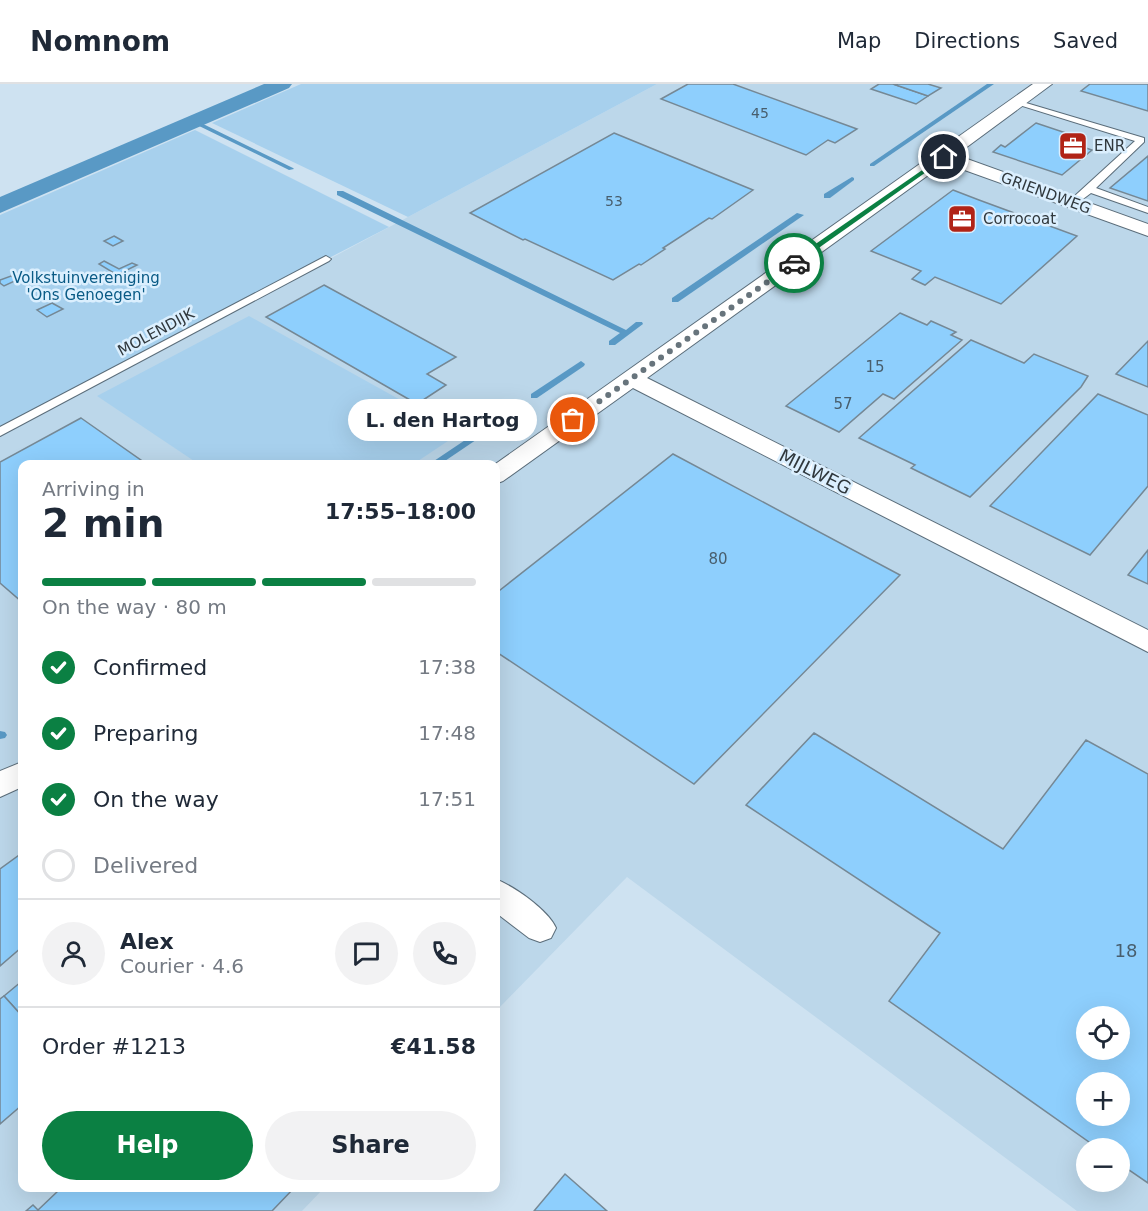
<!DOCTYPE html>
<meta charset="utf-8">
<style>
:root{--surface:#fff;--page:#f2f2f3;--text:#1f2937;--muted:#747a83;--line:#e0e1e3;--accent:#0b8043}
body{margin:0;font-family:"DejaVu Sans",sans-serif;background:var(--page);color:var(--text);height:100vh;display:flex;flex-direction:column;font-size:22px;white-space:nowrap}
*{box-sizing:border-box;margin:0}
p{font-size:20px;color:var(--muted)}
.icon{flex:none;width:33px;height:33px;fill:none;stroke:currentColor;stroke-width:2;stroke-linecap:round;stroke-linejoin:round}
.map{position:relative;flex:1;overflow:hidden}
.panel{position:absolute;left:18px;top:376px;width:482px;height:732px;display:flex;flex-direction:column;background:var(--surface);border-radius:12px;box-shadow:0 6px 24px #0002}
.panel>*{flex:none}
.tools{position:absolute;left:1076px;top:922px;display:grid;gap:12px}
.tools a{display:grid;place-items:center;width:54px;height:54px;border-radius:50%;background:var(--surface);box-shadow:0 6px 24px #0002;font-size:30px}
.pin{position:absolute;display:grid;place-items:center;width:51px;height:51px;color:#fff;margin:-26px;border:3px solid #fff;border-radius:50%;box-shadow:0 2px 6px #0007}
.courier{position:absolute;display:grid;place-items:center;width:60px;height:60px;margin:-30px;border:4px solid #0b8043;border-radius:50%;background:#fff;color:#222;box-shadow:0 2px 8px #0007}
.bubble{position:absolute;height:42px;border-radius:21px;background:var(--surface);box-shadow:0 6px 24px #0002;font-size:20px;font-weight:700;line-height:42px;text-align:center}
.summary em{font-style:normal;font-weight:700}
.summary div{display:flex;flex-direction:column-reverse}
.summary{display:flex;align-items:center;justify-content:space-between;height:102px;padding:0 24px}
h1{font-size:39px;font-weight:700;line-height:45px}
.bar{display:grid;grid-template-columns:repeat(4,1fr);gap:9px 6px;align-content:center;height:72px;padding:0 24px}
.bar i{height:8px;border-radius:4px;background:var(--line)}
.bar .active{background:var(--accent)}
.bar p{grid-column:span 4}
.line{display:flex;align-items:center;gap:15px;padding:0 24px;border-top:2px solid var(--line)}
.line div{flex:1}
.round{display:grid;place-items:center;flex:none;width:63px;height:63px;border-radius:32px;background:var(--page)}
ol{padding:0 24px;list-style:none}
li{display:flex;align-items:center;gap:18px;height:66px}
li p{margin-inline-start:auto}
li .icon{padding:6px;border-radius:50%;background:var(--accent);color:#fff;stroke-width:4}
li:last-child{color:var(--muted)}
li i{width:33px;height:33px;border:3px solid var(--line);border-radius:50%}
.cta{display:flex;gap:12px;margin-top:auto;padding:12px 24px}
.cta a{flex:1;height:69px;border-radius:36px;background:var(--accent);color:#fff;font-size:24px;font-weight:700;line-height:69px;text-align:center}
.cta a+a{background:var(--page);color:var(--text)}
header{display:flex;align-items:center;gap:36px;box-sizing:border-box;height:84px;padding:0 30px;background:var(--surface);border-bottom:2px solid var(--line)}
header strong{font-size:28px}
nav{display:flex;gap:33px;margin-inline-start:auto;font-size:21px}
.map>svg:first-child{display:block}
</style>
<header>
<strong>Nomnom</strong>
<nav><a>Map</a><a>Directions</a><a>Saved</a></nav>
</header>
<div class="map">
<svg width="1148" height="1127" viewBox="0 0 1148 1127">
<rect width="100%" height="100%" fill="#cee2f1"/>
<path fill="#bcd7ea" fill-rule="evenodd" d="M657 0H1148V1127H1077L627 793 495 928V381H22V1104H324L302 1127H0V351ZM1086 933H1119V966H1086ZM1086 999H1119V1032H1086ZM1086 1065H1119V1098H1086Z"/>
<g fill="#a7d0ed">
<path d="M301 0H657L408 133 212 39Z"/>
<path d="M195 46 389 143 0 344V131Z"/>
<path d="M249 232 460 349 412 381H200L97 312Z"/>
</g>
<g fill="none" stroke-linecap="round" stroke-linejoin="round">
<g fill="#5999c5" fill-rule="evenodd">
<path d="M987 0H994L874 82H870V80Z"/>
<path d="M195 36 293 84 294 85 289 86 193 39 192 38Z"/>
<path d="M852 93 854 94V96L830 114H824V110Z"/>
<path d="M337 107H343L626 246 636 238H642L643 240 615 261H609V257L620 249 337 111Z"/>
<path d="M797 129 804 131 678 218H672V214Z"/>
<path d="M581 277 585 280 584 282 537 314H531V310Z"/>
<path d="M501 332 504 333V337L439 381H428Z"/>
<path d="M0 647 5 648 7 651 5 654 0 655Z"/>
</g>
<path fill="#5999c5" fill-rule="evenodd" d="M264 0H292L289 4 0 129V113Z"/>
</g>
<g fill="#8ecffd" stroke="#758895" stroke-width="1.5" fill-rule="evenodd">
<path d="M688 0H733L857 45 835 59 828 56 806 71 661 15Z"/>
<path d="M879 0H893L928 12 916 20 871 5Z"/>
<path d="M893 0H928L941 4 928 12Z"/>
<path d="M1090 0H1148V27L1081 7Z"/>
<path d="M1036 39 1084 55 1080 59 1083 63 1092 66 1062 91 993 68 1001 61 1005 63Z"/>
<path d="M614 49 753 106 712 135 709 134 663 164 665 165 641 181 639 180 613 196 525 155 523 156 470 129Z"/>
<path d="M1148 72V117L1110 104Z"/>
<path d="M953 106 979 116 1077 152 1001 220 935 193 925 201 912 195 921 187 871 167Z"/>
<path d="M114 152 123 157 113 162 104 157Z"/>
<path d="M104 177 119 185 132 179 137 181 117 191 99 180Z"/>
<path d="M11 192 17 196 4 202 0 199V196Z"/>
<path d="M324 201 456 273 427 290 446 301 417 320 266 233Z"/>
<path d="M52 219 63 225 47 233 37 226Z"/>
<path d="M900 229 927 241 931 237 956 248 951 251 962 256 894 315 883 310 839 348 786 322Z"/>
<path d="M971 256 1024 279 1034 270 1088 292 1081 303 970 413 911 384 915 381 859 354Z"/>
<path d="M1148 257V303L1116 290Z"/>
<path d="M1098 310 1148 331V402L1090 471 990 422Z"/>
<path d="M81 334 145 379 141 381H22V518L0 499V378Z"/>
<path d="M673 370 900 491 694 700 495 567V510Z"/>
<path d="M1148 466V500L1128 491Z"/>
<path d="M814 649 1003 765 1086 656 1148 690V1099L1119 1079V1065H1099L889 917 940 849 746 721ZM1086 933H1119V966H1086ZM1086 999H1119V1032H1086Z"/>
<path d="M22 769V863L0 882V785Z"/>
<path d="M22 897V932L4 912Z"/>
<path d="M4 912 22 932V1021L0 1040V915Z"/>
<path d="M565 1090 607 1127H534Z"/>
<path d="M57 1104H294L272 1127H26L33 1121 38 1126 59 1106Z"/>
</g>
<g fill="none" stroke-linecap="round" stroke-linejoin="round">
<g stroke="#5b6d7a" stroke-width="2">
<g id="lane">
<path d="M1016 16 1144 54V58L1096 104 1148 123V129L1091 109 1075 121 1067 119 1135 57 1016 20Z"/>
<path d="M326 172 331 175 329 177 0 352V343Z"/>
</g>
</g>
<g stroke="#5b6d7a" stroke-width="2">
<g id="street">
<path d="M1033 0H1052L956 71 1148 140V152L945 79 647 294 1148 546V568L633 304 503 397 495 400 494 381Z"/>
<path d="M22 678V703L0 713V687Z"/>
<path d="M495 795C514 802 548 826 556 844L551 854 540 858 529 854 495 828Z"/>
</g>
</g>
<use href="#lane" fill="#fff" fill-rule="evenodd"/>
<use href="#street" fill="#fff" fill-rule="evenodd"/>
</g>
<path fill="#0b8043" d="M944 71 946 74 796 180H791V177Z"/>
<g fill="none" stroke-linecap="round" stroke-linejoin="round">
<path stroke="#67747c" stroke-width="6" stroke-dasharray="0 10.8" d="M573 336 794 179"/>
</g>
<defs>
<g id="office-square" transform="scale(1.5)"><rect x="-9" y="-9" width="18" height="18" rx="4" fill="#b12316" stroke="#dbeffe"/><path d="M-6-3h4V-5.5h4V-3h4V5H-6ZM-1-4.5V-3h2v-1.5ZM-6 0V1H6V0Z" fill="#fff"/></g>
</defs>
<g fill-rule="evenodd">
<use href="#office-square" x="1073" y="62"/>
<use href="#office-square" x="962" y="135"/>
</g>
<g text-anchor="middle" stroke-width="5" stroke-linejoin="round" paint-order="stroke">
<g font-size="14" fill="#485e6d">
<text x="760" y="34">45</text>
<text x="614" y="122">53</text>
</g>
<g font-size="15" fill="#30383d" stroke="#dbeffe" text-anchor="start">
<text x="1094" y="67">ENR</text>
<text x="983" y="140">Corrocoat</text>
</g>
<g font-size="15" fill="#30383d" stroke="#dbeffe">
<text transform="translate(1046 109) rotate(20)" y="5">GRIENDWEG</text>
<text transform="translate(156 248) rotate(-28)" y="5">MOLENDIJK</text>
</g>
<g font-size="15" fill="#095a85" stroke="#dbeffe">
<text x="86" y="199">Volkstuinvereniging<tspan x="86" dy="17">'Ons Genoegen'</tspan></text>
</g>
<g font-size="15" fill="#485e6d">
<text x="875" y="288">15</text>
<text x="843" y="325">57</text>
<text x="718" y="480">80</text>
</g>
<g font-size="18" fill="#30383d" stroke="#dbeffe">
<text transform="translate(815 388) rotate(27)" y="6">MIJLWEG</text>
</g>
<g font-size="18" fill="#485e6d">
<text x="1126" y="873">18</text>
</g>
</g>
</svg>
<div class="tools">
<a><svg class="icon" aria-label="locate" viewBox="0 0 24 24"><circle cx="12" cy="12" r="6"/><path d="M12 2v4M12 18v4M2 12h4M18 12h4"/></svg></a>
<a>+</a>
<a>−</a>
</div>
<div class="pin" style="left:573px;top:336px;background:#ea580c"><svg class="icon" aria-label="bag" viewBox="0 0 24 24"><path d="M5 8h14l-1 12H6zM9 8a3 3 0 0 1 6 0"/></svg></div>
<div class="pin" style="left:944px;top:73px;background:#1f2937"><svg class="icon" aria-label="home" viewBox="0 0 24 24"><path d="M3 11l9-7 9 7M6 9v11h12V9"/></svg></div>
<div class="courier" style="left:794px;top:179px"><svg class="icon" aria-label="car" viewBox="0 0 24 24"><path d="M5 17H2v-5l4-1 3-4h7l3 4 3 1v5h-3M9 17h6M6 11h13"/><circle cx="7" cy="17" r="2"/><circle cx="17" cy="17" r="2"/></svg></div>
<div class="bubble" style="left:348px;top:315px;width:189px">L. den Hartog</div>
<section class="panel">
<div class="summary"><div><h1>2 min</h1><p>Arriving in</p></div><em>17:55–18:00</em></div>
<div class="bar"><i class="active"></i><i class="active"></i><i class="active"></i><i></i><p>On the way · 80 m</p></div>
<ol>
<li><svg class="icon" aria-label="check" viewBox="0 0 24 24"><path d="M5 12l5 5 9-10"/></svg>Confirmed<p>17:38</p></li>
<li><svg class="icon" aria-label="check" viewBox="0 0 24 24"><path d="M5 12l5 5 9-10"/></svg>Preparing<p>17:48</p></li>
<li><svg class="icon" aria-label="check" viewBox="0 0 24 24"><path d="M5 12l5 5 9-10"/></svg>On the way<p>17:51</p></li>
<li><i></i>Delivered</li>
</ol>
<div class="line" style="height:108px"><a class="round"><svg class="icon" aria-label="person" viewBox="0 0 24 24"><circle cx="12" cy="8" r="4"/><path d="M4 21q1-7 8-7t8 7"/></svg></a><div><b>Alex</b><p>Courier · 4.6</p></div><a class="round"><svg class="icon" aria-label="chat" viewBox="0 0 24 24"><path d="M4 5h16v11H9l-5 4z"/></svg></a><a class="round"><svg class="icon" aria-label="phone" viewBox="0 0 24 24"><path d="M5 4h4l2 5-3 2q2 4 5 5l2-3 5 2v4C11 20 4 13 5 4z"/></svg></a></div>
<div class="line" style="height:78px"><div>Order #1213</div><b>€41.58</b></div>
<div class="cta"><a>Help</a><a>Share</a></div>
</section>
</div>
